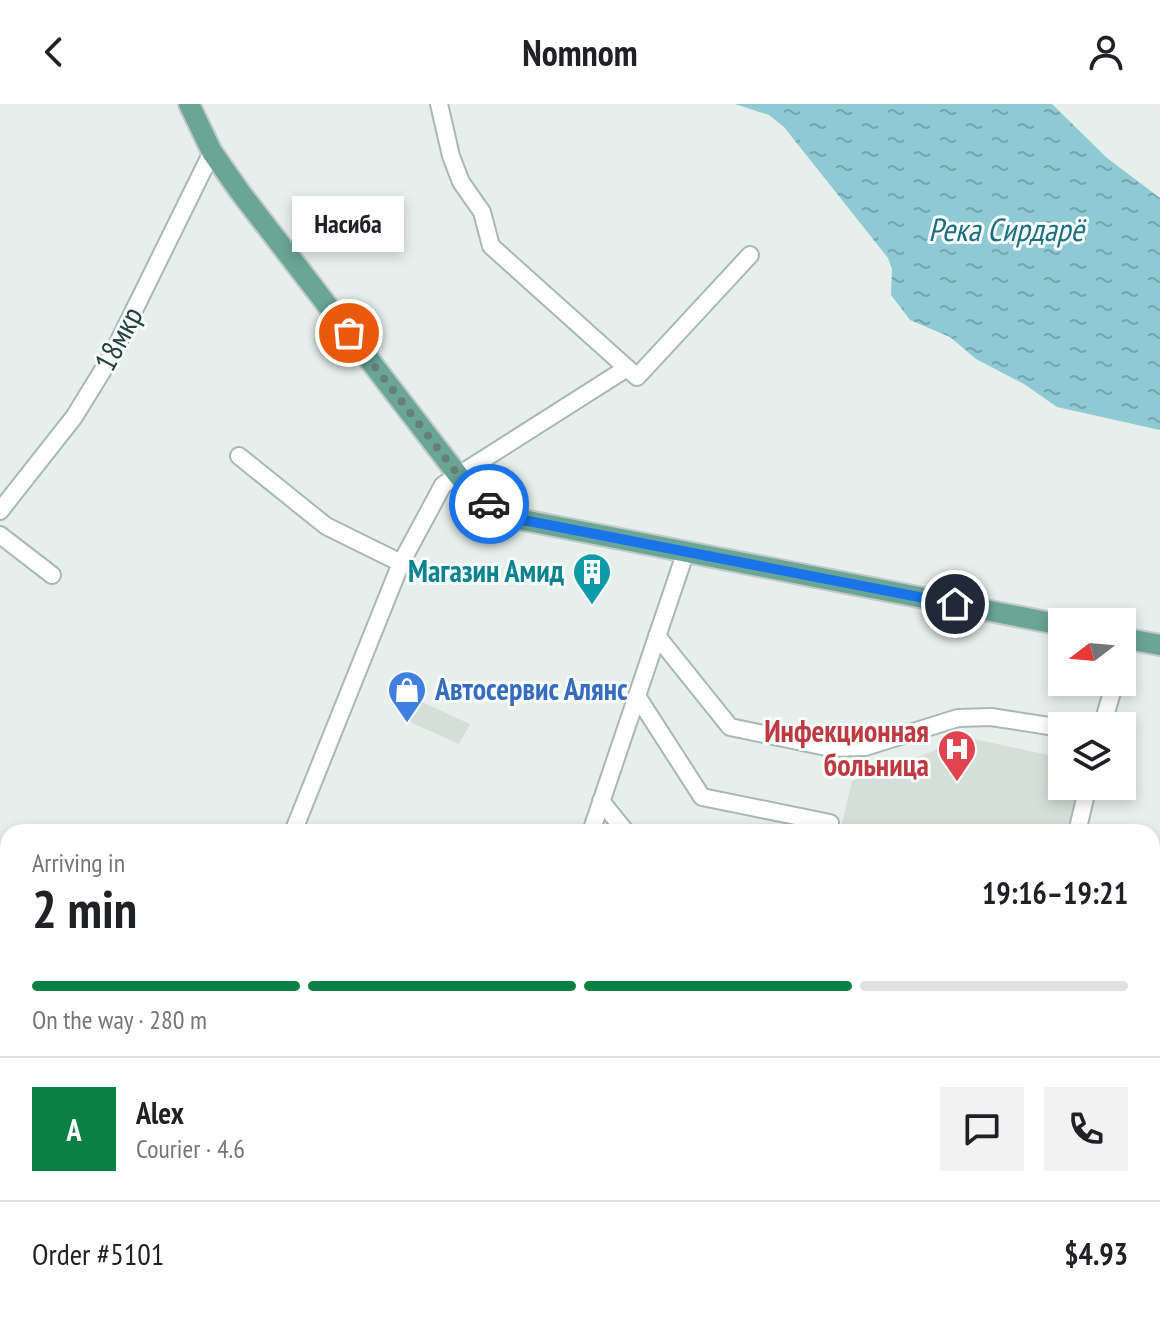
<!DOCTYPE html>
<meta charset="utf-8">
<style>
:root{--surface:#fff;--page:#f2f2f2;--text:#202124;--muted:#757577;--line:#e0e0e0;--accent:#0b8043}
body{margin:0;font-family:"PT Sans Narrow",sans-serif;background:var(--page);color:var(--text);height:100vh;display:flex;flex-direction:column;font-size:30px;white-space:nowrap}
*{box-sizing:border-box;margin:0}
p{font-size:26px;color:var(--muted)}
.icon{flex:none;width:44px;height:44px;fill:none;stroke:currentColor;stroke-width:2;stroke-linecap:round;stroke-linejoin:round}
.map{position:relative;flex:1;overflow:hidden}
.details{position:absolute;left:0px;top:720px;width:1160px;height:496px;display:flex;flex-direction:column;background:var(--surface);border-radius:24px 24px 0 0;box-shadow:0 4px 12px #0003}
.details>*{flex:none}
.needle{width:52px;rotate:254deg}
.buttons{position:absolute;left:1048px;top:504px;display:grid;gap:16px}
.buttons a{display:grid;place-items:center;width:88px;height:88px;border-radius:0px;background:var(--surface);box-shadow:0 4px 12px #0003;font-size:40px}
.pin{position:absolute;display:grid;place-items:center;width:68px;height:68px;color:#fff;margin:-34px;border:4px solid #fff;border-radius:50%;box-shadow:0 2px 8px #0007}
.courier{position:absolute;display:grid;place-items:center;width:80px;height:80px;margin:-40px;border:6px solid #1a73e8;border-radius:50%;background:#fff;color:#222;box-shadow:0 2px 10px #0007}
.bubble{position:absolute;height:56px;border-radius:0px;background:var(--surface);box-shadow:0 4px 12px #0003;font-size:26px;font-weight:800;line-height:56px;text-align:center}
.headline em{font-style:normal;font-weight:800}
.headline div{display:flex;flex-direction:column-reverse}
.headline{display:flex;align-items:center;justify-content:space-between;height:136px;padding:0 32px}
h1{font-size:52px;font-weight:800;line-height:60px}
.bar{display:grid;grid-template-columns:repeat(4,1fr);gap:12px 8px;align-content:center;height:96px;padding:0 32px}
.bar i{height:10px;border-radius:6px;background:var(--line)}
.bar .active{background:var(--accent)}
.bar p{grid-column:span 4}
.line{display:flex;align-items:center;gap:20px;padding:0 32px;border-top:2px solid var(--line)}
.line div{flex:1}
.round{display:grid;place-items:center;flex:none;width:84px;height:84px;border-radius:0px;background:var(--page)}
header{display:flex;justify-content:space-between;align-items:center;height:104px;padding:0 32px;background:var(--surface);font-size:36px;font-weight:800}
.map>svg:first-child{display:block}
</style>
<header><svg class="icon" aria-label="back" viewBox="0 0 24 24"><path d="M15 5l-7 7 7 7"/></svg>Nomnom<svg class="icon" aria-label="person" viewBox="0 0 24 24"><circle cx="12" cy="8" r="4"/><path d="M4 21q1-7 8-7t8 7"/></svg></header>
<div class="map">
<svg width="1160" height="1216" viewBox="0 0 1160 1216">
<defs>
<pattern id="water-ripples" width="26" height="14" patternUnits="userSpaceOnUse" patternTransform="scale(2)"><rect width="26" height="14" fill="#8ec9d4"/><path d="M2 4q2-2 4 0t4 0M15 11q2-2 4 0t4 0" fill="none" stroke="#74a5ad"/></pattern>
</defs>
<rect width="100%" height="100%" fill="#e6efeb"/>
<g fill="#d4dfda">
<path d="M420 597 470 620 459 640 410 618Z"/>
<path d="M969 634 1062 654V682H1079L1067 728H840L852 677Z"/>
</g>
<path fill="url(#water-ripples)" d="M735 0H1052L1107 54 1160 94V326L1057 303 1024 280 976 255 950 233 910 216 891 191 892 165 888 154 784 23 769 11Z"/>
<g fill="none" stroke-linecap="round" stroke-linejoin="round">
<g stroke="#a8b8b2" stroke-width="20">
<g id="minor">
<path d="M439 0 451 52 461 78 482 108 491 142 637 273 750 151"/>
<path d="M239 352 326 422 401 459"/>
<path d="M0 407 74 313 111 253 212 48"/>
<path d="M0 431 52 471"/>
<path d="M657 532 730 623 831 644 865 643 958 614 991 613 1062 624"/>
<path d="M1122 553 1127 535"/>
<path d="M637 592 702 693 830 719"/>
<path d="M1102 622 1115 578"/>
<path d="M601 697 626 728"/>
<path d="M293 728 401 459 443 381 627 264"/>
<path d="M591 728 686 447"/>
<path d="M1077 728 1088 682"/>
<path d="M1152 1097 1160 1047"/>
<path d="M1152 1172 1160 1173"/>
<path d="M428 1208 434 1216"/>
<path d="M522 1208 529 1216"/>
<path d="M729 1208 734 1216"/>
<path d="M827 1208 854 1216"/>
<path d="M1012 1208 1018 1216"/>
<path d="M1093 1208 1098 1216"/>
<path d="M0 1214 8 1200"/>
<path d="M571 1216 581 1208"/>
<path d="M960 1216 962 1208"/>
<path d="M1127 1216 1129 1208"/>
</g>
</g>
<g stroke="#c2cac8" stroke-width="24">
<g id="major">
<path d="M189 0 212 48 240 88 458 371C477 394 496 405 523 416L1062 521"/>
<path d="M1122 534 1160 541"/>
</g>
</g>
<g stroke="#c2cac8" stroke-width="28">
<g id="highway">
<path d="M0 1033 8 1043"/>
<path d="M140 1208 147 1216"/>
</g>
</g>
<use href="#minor" stroke="#fff" stroke-width="16"/>
<use href="#major" stroke="#6aa596" stroke-width="20"/>
<use href="#highway" stroke="#2f6f62" stroke-width="24"/>
</g>
<g fill="none" stroke-linecap="round" stroke-linejoin="round">
<path stroke="#687f78" stroke-width="8" stroke-dasharray="0 14.4" d="M349 229 472 389 489 400"/>
<path stroke="#1a73e8" stroke-width="10" d="M489 400 523 416 955 500"/>
</g>
<defs>
<g id="building-pin" transform="scale(2)"><path d="M0 17L-7.5 6A9.5 9.5 0 1 1 7.5 6Z" fill="#0f9aa8" stroke="#f7fbf9"/><path d="M-4-6H4V6H1V3H-1V6H-4ZM-2.5-4.3h1.7v1.8h-1.7ZM.8-4.3h1.7v1.8H.8ZM-2.5-1h1.7V.8h-1.7ZM.8-1h1.7V.8H.8Z" fill="#fff"/></g>
<g id="shop-pin" transform="scale(2)"><path d="M0 17L-7.5 6A9.5 9.5 0 1 1 7.5 6Z" fill="#3f7fe0" stroke="#f7fbf9"/><path d="M-5-2.5h2.3a2.7 3.5 0 0 1 5.4 0H5L5.5 6h-11ZM-1.5-2.5h3a1.5 2.3 0 0 0-3 0Z" fill="#fff"/></g>
<g id="hospital-pin" transform="scale(2)"><path d="M0 17L-7.5 6A9.5 9.5 0 1 1 7.5 6Z" fill="#e0444e" stroke="#f7fbf9"/><path d="M-5-5h3v3.5h4V-5h3V5h-3V1.5h-4V5h-3Z" fill="#fff"/></g>
</defs>
<g fill-rule="evenodd">
<use href="#building-pin" x="592" y="468"/>
<use href="#shop-pin" x="407" y="586"/>
<use href="#hospital-pin" x="957" y="645"/>
</g>
<g text-anchor="middle" stroke-width="6" stroke-linejoin="round" paint-order="stroke">
<g font-size="30" fill="#24423a" stroke="#f7fbf9">
<text transform="translate(119 235) rotate(-62)" y="10">18мкр</text>
</g>
<g font-size="30" font-weight="bold" fill="#0d838f" stroke="#f7fbf9" text-anchor="end">
<text x="564" y="478">Магазин Амид</text>
</g>
<g font-size="30" font-weight="bold" fill="#366cbe" stroke="#f7fbf9" text-anchor="start">
<text x="435" y="596">Автосервис Алянс</text>
</g>
<g font-size="30" font-weight="bold" fill="#be3a42" stroke="#f7fbf9" text-anchor="end">
<text x="929" y="638">Инфекционная<tspan x="929" dy="34">больница</tspan></text>
</g>
<g font-size="32" font-style="italic" fill="#1c6f80" stroke="#f7fbf9">
<text x="1006" y="137">Река Сирдарё</text>
</g>
</g>
</svg>
<div class="buttons">
<a><svg class="needle" viewBox="-14 -14 28 28"><path d="M0-13l5 13h-10z" fill="#e53935"/><path d="M0 13l5-13h-10z" fill="#757577"/></svg></a>
<a><svg class="icon" aria-label="layers" viewBox="0 0 24 24"><path d="M12 4l9 5-9 5-9-5zM3 14l9 5 9-5"/></svg></a>
</div>
<div class="pin" style="left:349px;top:229px;background:#ea580c"><svg class="icon" aria-label="bag" viewBox="0 0 24 24"><path d="M5 8h14l-1 12H6zM9 8a3 3 0 0 1 6 0"/></svg></div>
<div class="pin" style="left:955px;top:500px;background:#1f2937"><svg class="icon" aria-label="home" viewBox="0 0 24 24"><path d="M3 11l9-7 9 7M6 9v11h12V9"/></svg></div>
<div class="courier" style="left:489px;top:400px"><svg class="icon" aria-label="car" viewBox="0 0 24 24"><path d="M5 17H2v-5l4-1 3-4h7l3 4 3 1v5h-3M9 17h6M6 11h13"/><circle cx="7" cy="17" r="2"/><circle cx="17" cy="17" r="2"/></svg></div>
<div class="bubble" style="left:292px;top:92px;width:112px">Насиба</div>
<section class="details">
<div class="headline"><div><h1>2 min</h1><p>Arriving in</p></div><em>19:16–19:21</em></div>
<div class="bar"><i class="active"></i><i class="active"></i><i class="active"></i><i></i><p>On the way · 280 m</p></div>
<div class="line" style="height:144px"><b class="round" style="background:var(--accent);color:#fff">A</b><div><b>Alex</b><p>Courier · 4.6</p></div><a class="round"><svg class="icon" aria-label="chat" viewBox="0 0 24 24"><path d="M4 5h16v11H9l-5 4z"/></svg></a><a class="round"><svg class="icon" aria-label="phone" viewBox="0 0 24 24"><path d="M5 4h4l2 5-3 2q2 4 5 5l2-3 5 2v4C11 20 4 13 5 4z"/></svg></a></div>
<div class="line" style="height:104px"><div>Order #5101</div><b>$4.93</b></div>
</section>
</div>
